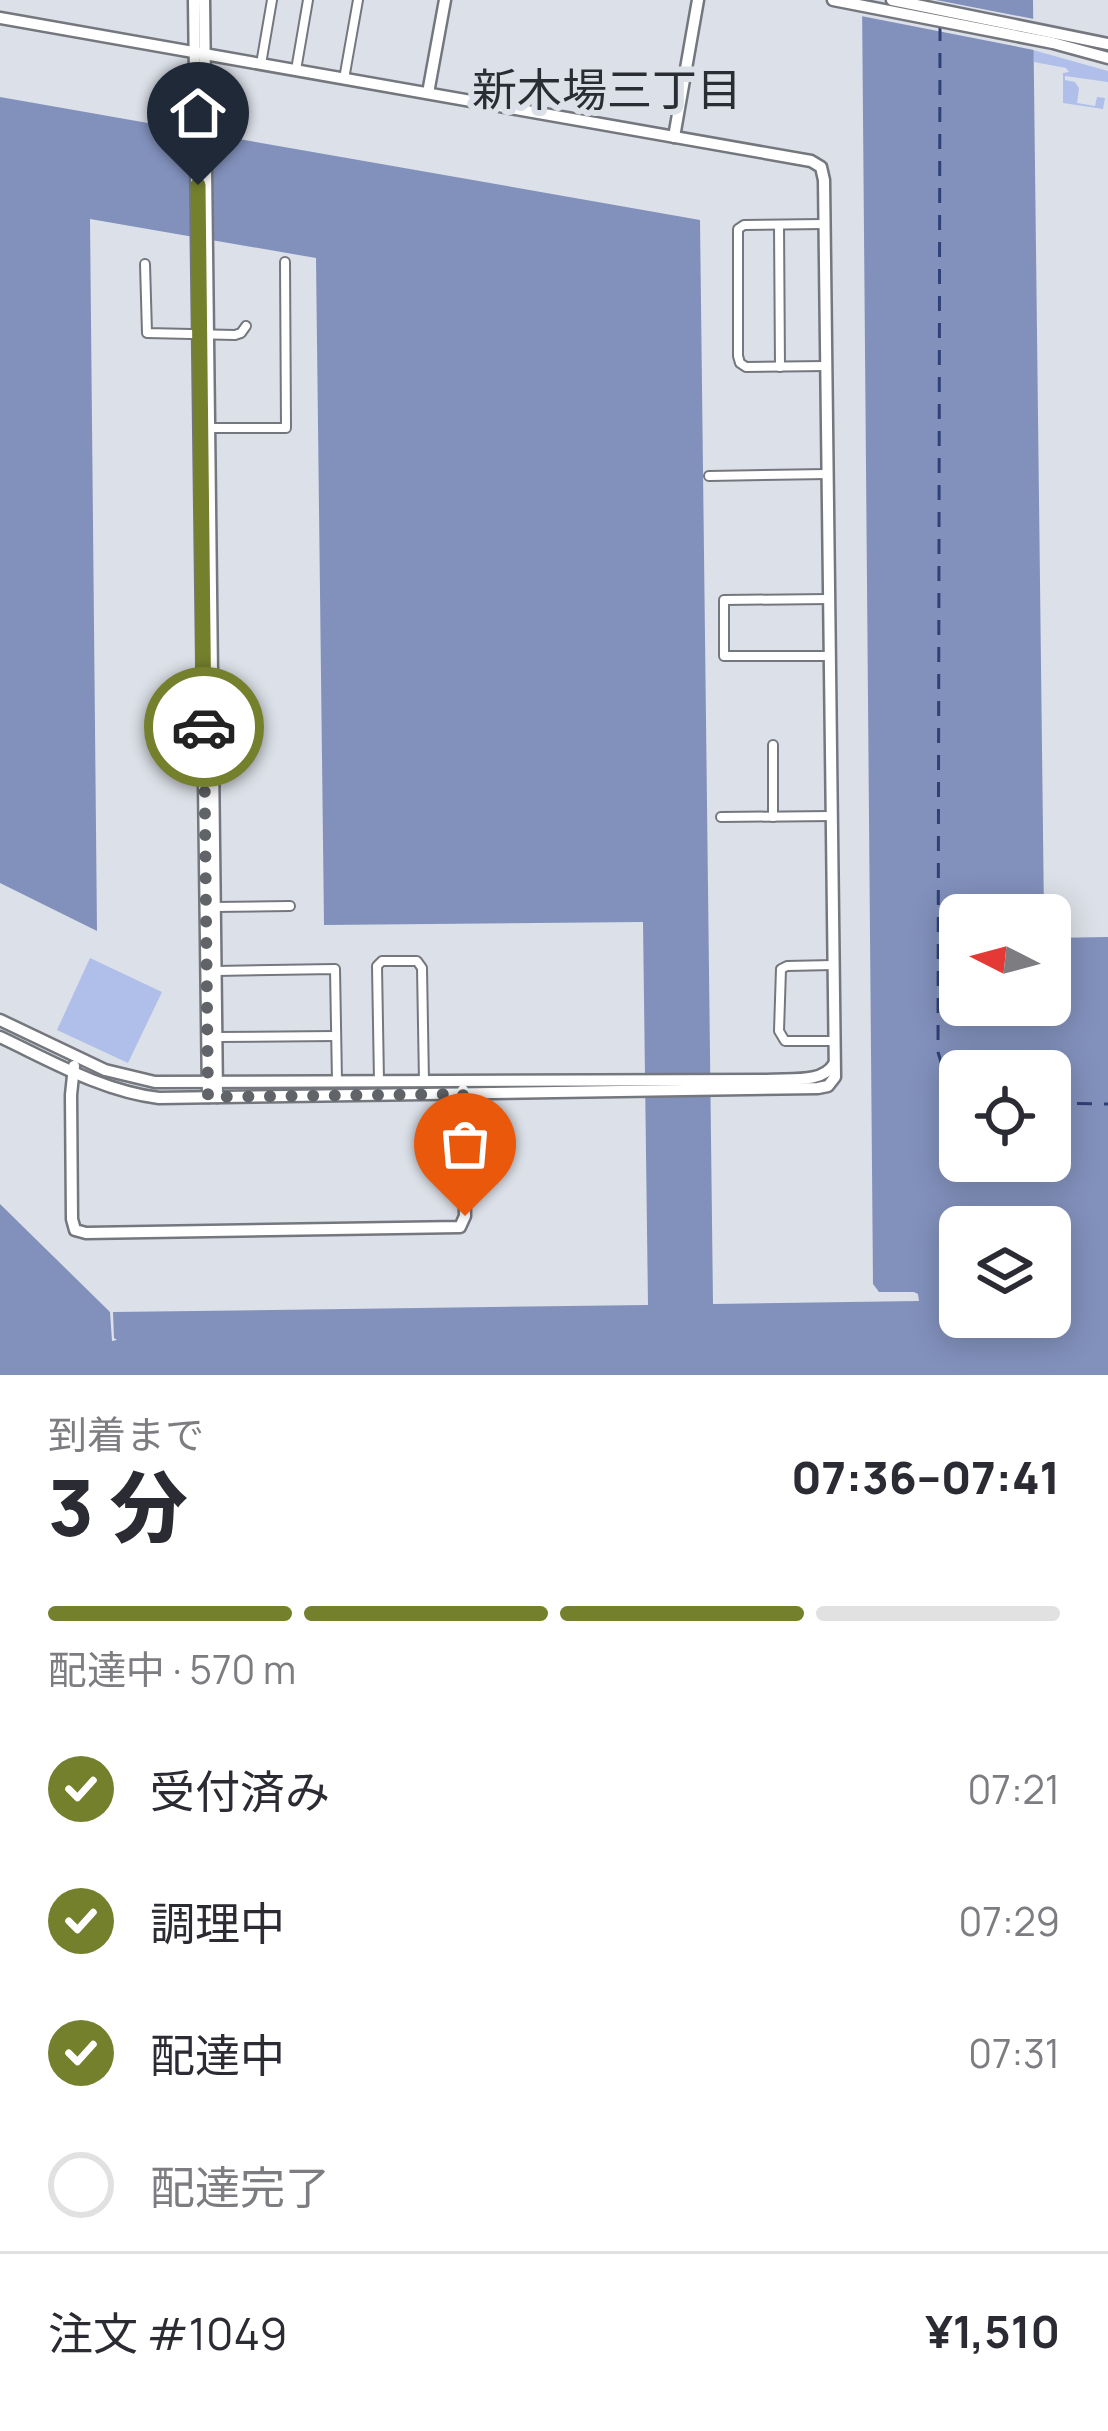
<!DOCTYPE html>
<html lang="ja">
<meta charset="utf-8">
<style>
:root{--surface:#fff;--page:#f2f2f3;--text:#2b2b33;--muted:#7c7c81;--line:#e1e1e2;--accent:#75802d}
body{margin:0;font-family:Manrope,"Noto Sans JP",sans-serif;background:var(--page);color:var(--text);height:100vh;display:flex;flex-direction:column;font-size:45px;white-space:nowrap}
*{box-sizing:border-box;margin:0}
p{font-size:39px;color:var(--muted)}
.icon{flex:none;width:66px;height:66px;fill:none;stroke:currentColor;stroke-width:2;stroke-linecap:round;stroke-linejoin:round}
.map{position:relative;height:1375px;overflow:hidden}
.sheet{display:flex;flex-direction:column;background:var(--surface);flex:1}
.sheet>*{flex:none}
.needle{width:78px;rotate:276deg}
.fabs{position:absolute;left:939px;top:894px;display:grid;gap:24px}
.fabs a{display:grid;place-items:center;width:132px;height:132px;border-radius:18px;background:var(--surface);box-shadow:0 6px 30px #0003;font-size:60px}
.pin{position:absolute;display:grid;place-items:center;width:102px;height:102px;color:#fff;margin:-123px -51px;border-radius:50% 50% 50% 0;rotate:-45deg;box-shadow:0 0 12px #0007}
.pin .icon{rotate:45deg}
.courier{position:absolute;display:grid;place-items:center;width:120px;height:120px;margin:-60px;border:9px solid #75802d;border-radius:50%;background:#fff;color:#222;box-shadow:0 3px 15px #0007}
.summary em{font-style:normal;font-weight:800}
.summary div{display:flex;flex-direction:column-reverse}
.summary{display:flex;align-items:center;justify-content:space-between;height:204px;padding:0 48px}
h1{font-size:78px;font-weight:800;line-height:90px}
.bar{display:grid;grid-template-columns:repeat(4,1fr);gap:18px 12px;align-content:center;height:144px;padding:0 48px}
.bar i{height:15px;border-radius:9px;background:var(--line)}
.bar .current{background:var(--accent)}
.bar p{grid-column:span 4}
.line{display:flex;align-items:center;gap:30px;padding:0 48px;border-top:3px solid var(--line)}
.line div{flex:1}
ol{padding:0 48px;list-style:none}
li{display:flex;align-items:center;gap:36px;height:132px}
li p{margin-inline-start:auto}
li .icon{padding:12px;border-radius:50%;background:var(--accent);color:#fff;stroke-width:4}
li:last-child{color:var(--muted)}
li i{width:66px;height:66px;border:6px solid var(--line);border-radius:50%}
.map>svg:first-child{display:block}
</style>
<div class="map">
<svg width="1108" height="1375" viewBox="0 0 1108 1375">
<rect width="100%" height="100%" fill="#dce0e8"/>
<g fill="#afbfe9">
<path d="M1033 50 1108 71V82L1065 76V80L1075 82 1079 88 1077 103 1095 106 1097 97 1105 98 1103 109 1063 103V73L1069 72 1066 68 1034 62Z"/>
<path d="M90 958 162 992 128 1063 57 1030Z"/>
</g>
<path fill="#8291bc" fill-rule="evenodd" d="M862 0H1033L1044 915H960V1005H1050V938L1108 937V1375H0V1204L110 1312 112 1341 117 1340 114 1338 113 1312 648 1305 643 922 324 925 316 258 90 219 97 931 0 883V97L700 220 713 1304 919 1301 918 1294 914 1292H879L873 1284ZM960 1071H1050V1161H960ZM960 1227H1050V1317H960Z"/>
<path fill="#dce0e8" d="M856 0H936L1039 20V51L856 15Z"/>
<g fill="none" stroke-linecap="round" stroke-linejoin="round">
<g stroke="#2f4077" stroke-width="3" stroke-dasharray="15 12" stroke-linecap="butt">
<path d="M940 26 938 1052 948 1086 960 1092"/>
<path d="M1050 1103 1108 1104"/>
</g>
<g stroke="#75777e" stroke-width="12">
<g id="street">
<path d="M261 64 272 0"/>
<path d="M296 70 308 0"/>
<path d="M344 79 358 0"/>
<path d="M824 224 744 225 738 229V356L740 363 746 367 827 366"/>
<path d="M779 225 780 367"/>
<path d="M145 264 147 333 235 335 241 333 246 326"/>
<path d="M209 428H286L285 262"/>
<path d="M709 476 828 474"/>
<path d="M829 599 724 600V656H830"/>
<path d="M721 817 832 816"/>
<path d="M773 817V745"/>
<path d="M215 907 290 906"/>
<path d="M833 965 787 966 781 969 779 1031 785 1041H835"/>
<path d="M216 971 335 969 337 1081"/>
<path d="M217 1037 336 1036"/>
<path d="M379 1081 377 966 382 961H417L422 968 424 1082"/>
</g>
</g>
<g stroke="#75777e" stroke-width="15">
<g id="secondary">
<path d="M194 0 208 1097"/>
<path d="M204 0 217 1097"/>
<path d="M833 0 1053 43 1108 58"/>
<path d="M892 0 1108 44"/>
<path d="M0 18 811 161 821 167 824 180 835 1077 828 1086 818 1088 159 1098C102 1091 51 1061 0 1037"/>
<path d="M428 93 445 0"/>
<path d="M674 137 698 0"/>
<path d="M0 1020 105 1070 155 1082 767 1080C789 1078 822 1084 834 1064"/>
<path d="M74 1066 71 1095 72 1219 75 1230 86 1233 460 1227 465 1216 463 1090"/>
</g>
</g>
<use href="#street" stroke="#fff" stroke-width="8"/>
<use href="#secondary" stroke="#fff" stroke-width="10"/>
</g>
<g fill="none" stroke-linecap="round" stroke-linejoin="round">
<path stroke="#606367" stroke-width="12" stroke-dasharray="0 21.6" d="M204 727 208 1097 463 1094 465 1216"/>
<path stroke="#75802d" stroke-width="15" d="M198 185 204 727"/>
</g>
<g text-anchor="middle" stroke-width="12" stroke-linejoin="round" paint-order="stroke">
<g font-size="45" fill="#2a2d33" stroke="#dce0e8">
<text x="607" y="106">新木場三丁目</text>
</g>
</g>
</svg>
<div class="fabs">
<a><svg class="needle" viewBox="-14 -14 28 28"><path d="M0-13l5 13h-10z" fill="#e53935"/><path d="M0 13l5-13h-10z" fill="#7c7c81"/></svg></a>
<a><svg class="icon" aria-label="locate" viewBox="0 0 24 24"><circle cx="12" cy="12" r="6"/><path d="M12 2v4M12 18v4M2 12h4M18 12h4"/></svg></a>
<a><svg class="icon" aria-label="layers" viewBox="0 0 24 24"><path d="M12 4l9 5-9 5-9-5zM3 14l9 5 9-5"/></svg></a>
</div>
<div class="pin" style="left:465px;top:1216px;background:#ea580c"><svg class="icon" aria-label="bag" viewBox="0 0 24 24"><path d="M5 8h14l-1 12H6zM9 8a3 3 0 0 1 6 0"/></svg></div>
<div class="pin" style="left:198px;top:185px;background:#1f2937"><svg class="icon" aria-label="home" viewBox="0 0 24 24"><path d="M3 11l9-7 9 7M6 9v11h12V9"/></svg></div>
<div class="courier" style="left:204px;top:727px"><svg class="icon" aria-label="car" viewBox="0 0 24 24"><path d="M5 17H2v-5l4-1 3-4h7l3 4 3 1v5h-3M9 17h6M6 11h13"/><circle cx="7" cy="17" r="2"/><circle cx="17" cy="17" r="2"/></svg></div>
</div>
<section class="sheet">
<div class="summary"><div><h1>3 分</h1><p>到着まで</p></div><em>07:36–07:41</em></div>
<div class="bar"><i class="current"></i><i class="current"></i><i class="current"></i><i></i><p>配達中 · 570 m</p></div>
<ol>
<li><svg class="icon" aria-label="check" viewBox="0 0 24 24"><path d="M5 12l5 5 9-10"/></svg>受付済み<p>07:21</p></li>
<li><svg class="icon" aria-label="check" viewBox="0 0 24 24"><path d="M5 12l5 5 9-10"/></svg>調理中<p>07:29</p></li>
<li><svg class="icon" aria-label="check" viewBox="0 0 24 24"><path d="M5 12l5 5 9-10"/></svg>配達中<p>07:31</p></li>
<li><i></i>配達完了</li>
</ol>
<div class="line" style="height:156px"><div>注文 #1049</div><b>¥1,510</b></div>
</section>
